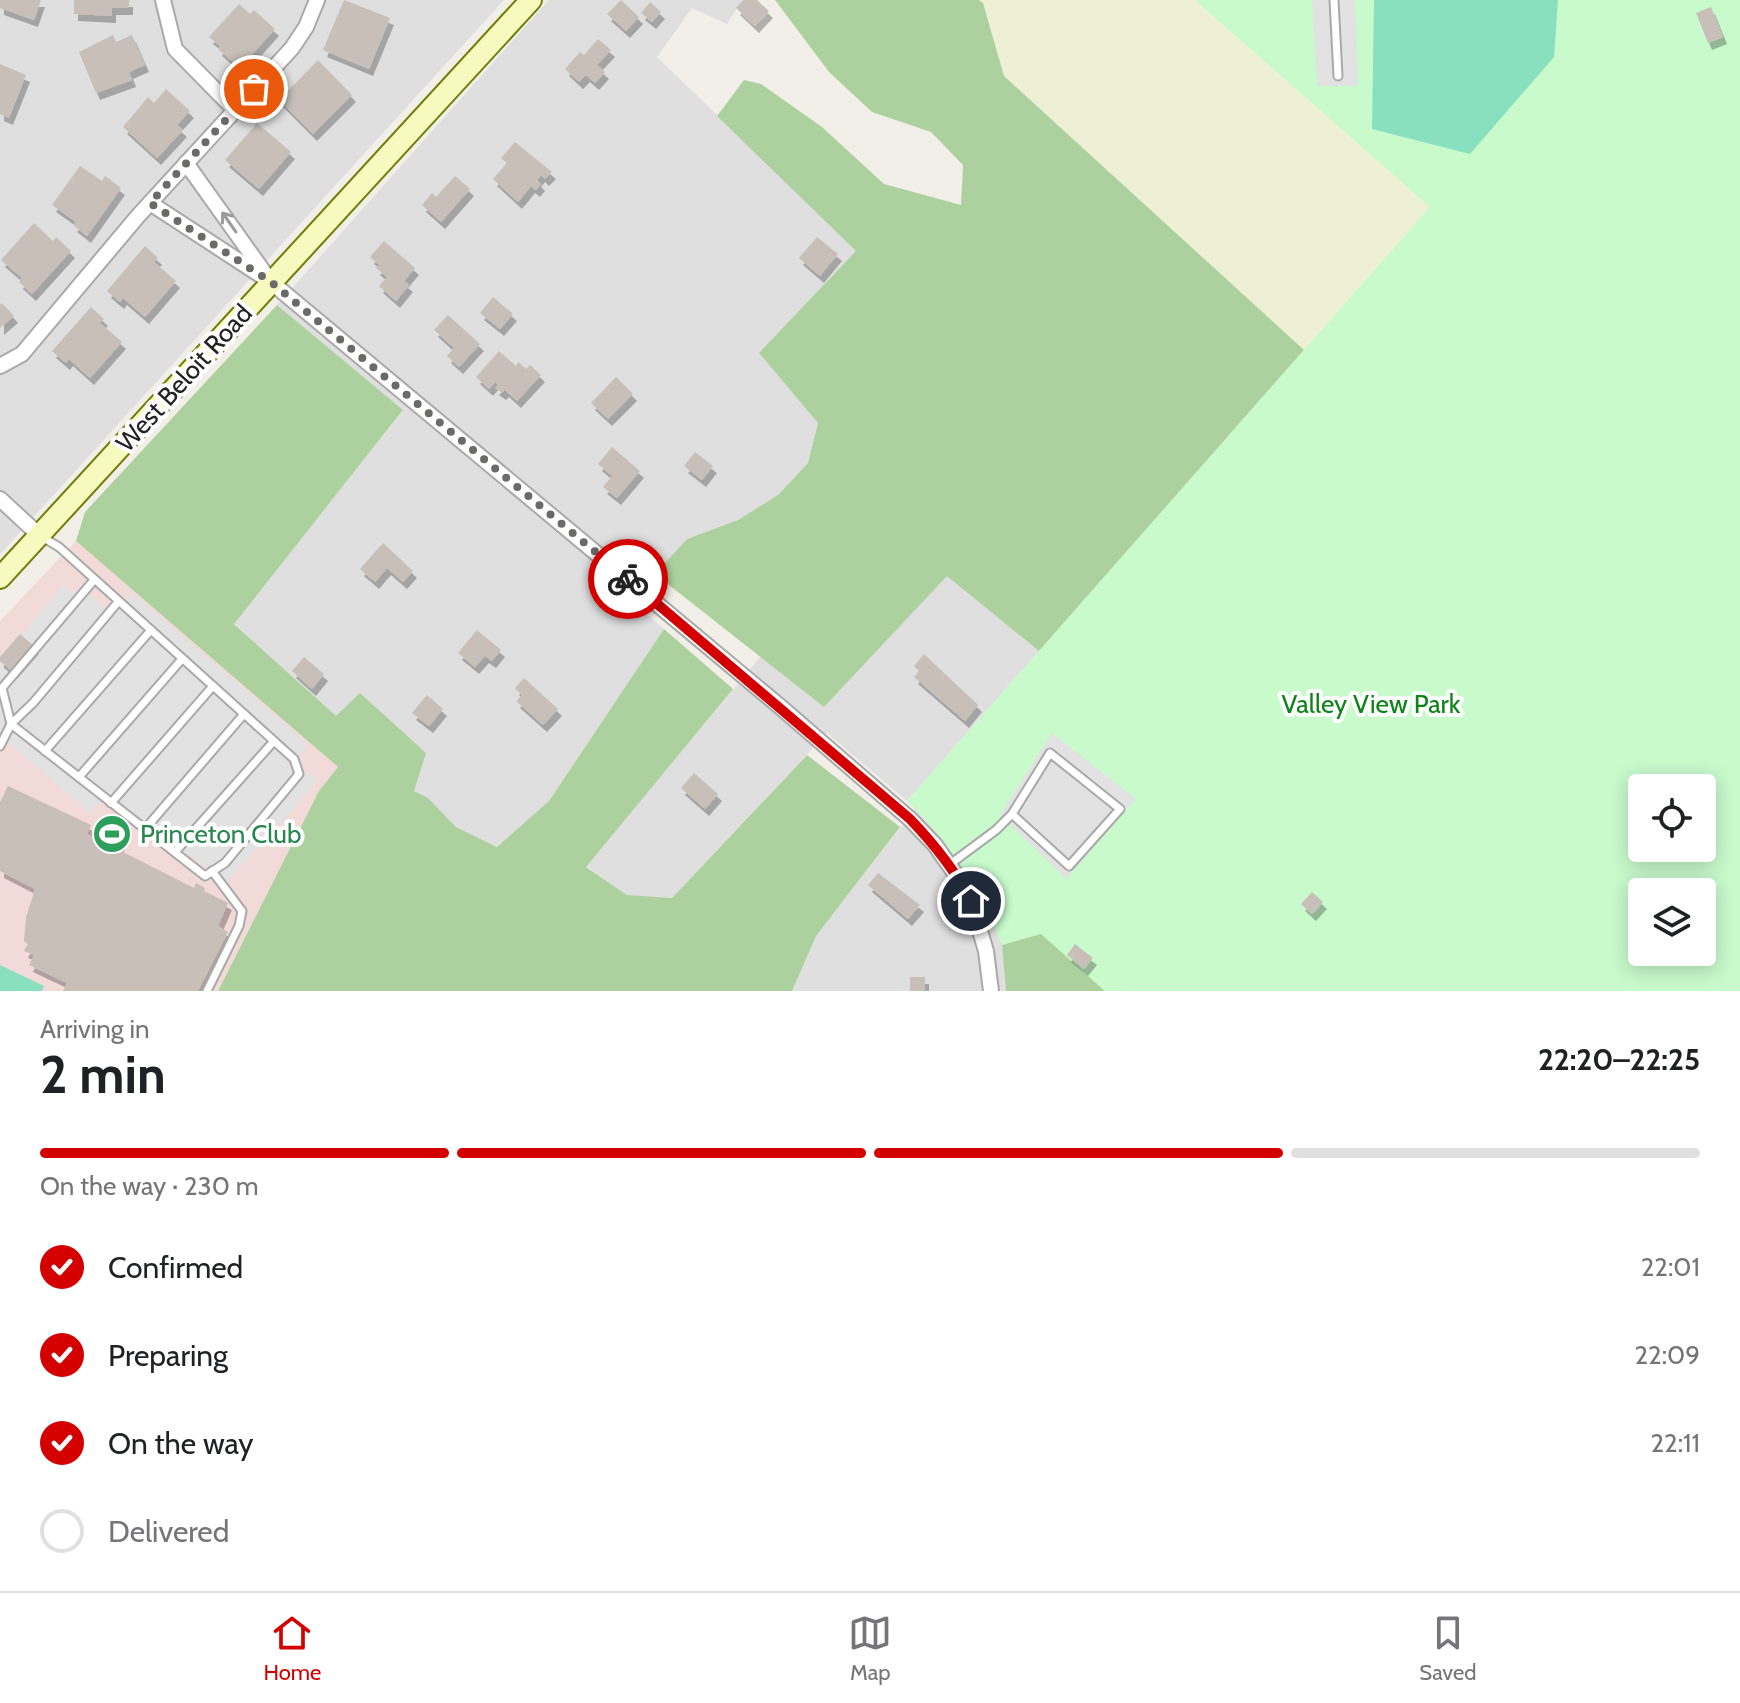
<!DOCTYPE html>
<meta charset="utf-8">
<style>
:root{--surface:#fff;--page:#f2f2f2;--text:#202124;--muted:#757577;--line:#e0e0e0;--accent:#d40000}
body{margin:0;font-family:Cabin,sans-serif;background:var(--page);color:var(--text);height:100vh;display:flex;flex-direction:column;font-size:30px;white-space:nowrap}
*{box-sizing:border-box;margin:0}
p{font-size:26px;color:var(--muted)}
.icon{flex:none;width:44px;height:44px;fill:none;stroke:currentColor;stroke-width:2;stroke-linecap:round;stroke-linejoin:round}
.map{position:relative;height:991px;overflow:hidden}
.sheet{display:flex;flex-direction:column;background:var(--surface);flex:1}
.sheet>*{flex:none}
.controls{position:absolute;left:1628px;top:774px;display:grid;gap:16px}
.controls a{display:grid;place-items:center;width:88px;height:88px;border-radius:8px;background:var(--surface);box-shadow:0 4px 20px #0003;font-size:40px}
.pin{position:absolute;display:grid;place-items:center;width:68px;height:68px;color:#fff;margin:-34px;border:4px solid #fff;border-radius:50%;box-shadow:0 2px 8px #0007}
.courier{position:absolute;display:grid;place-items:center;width:80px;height:80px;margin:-40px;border:6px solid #d40000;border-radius:50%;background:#fff;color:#222;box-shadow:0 2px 10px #0007}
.overview em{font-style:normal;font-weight:800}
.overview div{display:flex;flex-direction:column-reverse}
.overview{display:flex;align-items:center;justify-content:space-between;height:136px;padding:0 40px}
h1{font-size:52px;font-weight:800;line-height:60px}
.bar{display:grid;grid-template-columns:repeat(4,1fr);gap:12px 8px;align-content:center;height:96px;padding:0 40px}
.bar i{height:10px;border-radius:6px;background:var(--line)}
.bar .active{background:var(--accent)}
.bar p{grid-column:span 4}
ol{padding:0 40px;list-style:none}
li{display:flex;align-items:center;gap:24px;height:88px}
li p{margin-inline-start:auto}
li .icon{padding:8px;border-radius:50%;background:var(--accent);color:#fff;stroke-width:4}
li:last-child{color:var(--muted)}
li i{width:44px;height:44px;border:4px solid var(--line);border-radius:50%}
.tab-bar{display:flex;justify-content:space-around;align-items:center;height:112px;border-top:2px solid var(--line);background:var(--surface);font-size:22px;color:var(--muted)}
.tab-bar a{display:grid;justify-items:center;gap:4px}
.tab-bar .active{color:var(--accent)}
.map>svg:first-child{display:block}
</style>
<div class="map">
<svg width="1740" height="991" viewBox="0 0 1740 991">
<defs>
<filter id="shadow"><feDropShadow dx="4" dy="7" stdDeviation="0" flood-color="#0004"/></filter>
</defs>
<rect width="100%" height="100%" fill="#f2efe9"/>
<g fill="#e0dfdf">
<path d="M0 0H504L0 554Z"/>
<path d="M549 0H742L727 24 692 8 657 57 857 250 759 353 818 423 808 463 778 495 738 520 687 539 631 601 664 629 549 801 498 847 456 827 428 799 414 791 361 693 336 717 234 623 403 411 277 305Z"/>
<path d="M947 575 1039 651 907 801 827 733 671 899 627 895 586 866 761 656 824 707Z"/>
<path d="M915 809 936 830 988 907 1002 945 1006 991H792L816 936Z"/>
</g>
<path fill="#f2dad9" d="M76 541 338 767 319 791 218 991H0V621Z"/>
<path fill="#eef0d5" d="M979 0H1195L1430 207 1304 350 1004 76 983 3Z"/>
<g fill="#add19e">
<path d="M775 0H979L983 3 1004 76 1304 350 1039 651 947 576 824 707 655 574 687 539 738 520 778 495 808 463 818 423 759 353 856 251 717 116 744 80 761 84 822 127 884 184 961 205 963 165 931 132 872 112 829 72Z"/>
<path d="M277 305 403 410 234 624 336 716 360 693 426 753 414 791 428 798 456 827 497 847 549 801 664 629 733 689 586 867 627 895 672 898 807 755 900 827 816 936 792 991H218L319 791 338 767 76 541 85 512Z"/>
<path d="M1041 933 1105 991H1006L1002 945Z"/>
</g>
<path fill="#c8facc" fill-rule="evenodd" d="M1195 0H1740V991H1105L1041 934 1002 945C981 888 950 844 907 801L1430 207ZM1642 788H1702V848H1642ZM1642 892H1702V952H1642Z"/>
<g fill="#88e0be">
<path d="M1374 0H1558L1554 57 1470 154 1372 129Z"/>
<path d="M0 965 44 986 42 991H0Z"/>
</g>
<g fill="#e2e2e2">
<path d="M1312 0H1355L1358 86H1317Z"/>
<path d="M63 585 83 599 88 594 113 614 132 593 308 744 300 755 304 770 318 781 227 882 106 796 90 813 1 736 0 662Z"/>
<path d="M1052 733 1136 799 1066 879 1000 815Z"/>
</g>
<g fill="#c7bfb8" filter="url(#shadow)">
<path d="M0 0H41L34 20 0 8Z"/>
<path d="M74 0H129V8H112V16L74 14Z"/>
<path d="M344 0 390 18 369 69 323 50Z"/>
<path d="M621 0 639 17 626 31 607 14Z"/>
<path d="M743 0H757L769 11 755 26 736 8Z"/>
<path d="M650 2 661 12 652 22 641 13Z"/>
<path d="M239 4 250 14 254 10 275 29 240 68 218 49 220 46 209 37Z"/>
<path d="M1711 7 1723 37 1708 43 1696 13Z"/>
<path d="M113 35 116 42 132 35 145 65 129 72 132 80 96 93 79 52Z"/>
<path d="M598 39 611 50 597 65 605 72 595 83 586 75 579 82 565 69 580 52 584 55Z"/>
<path d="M318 60 352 95 313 134 279 100Z"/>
<path d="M0 64 26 75 9 118 0 114Z"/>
<path d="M166 89 190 111 177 125 183 130 157 158 123 127 148 97 154 103Z"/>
<path d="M257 123 291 152 259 189 225 160Z"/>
<path d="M515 142 552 172 545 179 541 175 537 180 541 184 536 190 531 186 518 202 493 179 507 163 501 158Z"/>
<path d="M80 166 102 181 105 176 121 188 87 236 73 225 76 222 52 205Z"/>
<path d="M455 176 470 189 441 222 422 205 432 193 436 197Z"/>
<path d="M34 223 53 241 56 237 71 251 32 294 19 282 22 278 1 260Z"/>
<path d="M817 237 838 254 820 276 799 258Z"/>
<path d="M384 241 415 268 404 281 409 285 396 301 379 286 387 277 376 268 379 265 370 257Z"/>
<path d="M145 246 158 258 154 262 176 281 145 317 123 298 120 302 107 291Z"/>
<path d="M493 297 513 314 500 329 480 313Z"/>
<path d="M2 303 14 316 0 328V305Z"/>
<path d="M91 307 104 319 100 323 122 342 90 378 69 359 66 363 52 351Z"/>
<path d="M448 315 480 344 459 367 447 356 454 348 434 330Z"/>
<path d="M499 351 516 366 519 362 526 369 530 365 541 375 517 401 505 390 502 393 495 388 498 385 495 382 489 389 476 377Z"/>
<path d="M616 377 633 394 608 419 591 403Z"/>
<path d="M612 447 640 471 617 498 603 487 612 476 598 464Z"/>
<path d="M695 452 713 466 702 480 684 466Z"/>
<path d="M383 543 413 571 403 582 387 568 375 582 360 569Z"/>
<path d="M477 630 501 650 492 661 485 656 475 667 458 653Z"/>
<path d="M20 634 35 647 13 672 0 661V657Z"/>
<path d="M924 654 978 705 965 721 914 677 919 671 914 666Z"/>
<path d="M304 657 324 674 312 689 292 671Z"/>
<path d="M524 678 558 709 543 725 516 701 522 695 515 688Z"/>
<path d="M427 695 443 709 429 726 412 713Z"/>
<path d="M694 773 718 794 705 809 681 788Z"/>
<path d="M8 786 91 825 87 834 105 843 108 836 121 843 117 849 194 888 196 883 205 888 204 891 228 903 218 926 228 932 198 991H63L67 983 29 965 34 955 24 951 28 944 24 941 26 917 35 889 0 871V802Z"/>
<path d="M878 873 920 905 908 919 868 885Z"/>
<path d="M1312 892 1323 902 1312 914 1301 904Z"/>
<path d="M1075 944 1093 958 1084 969 1067 955Z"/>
<rect x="910" y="977" width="15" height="14"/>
</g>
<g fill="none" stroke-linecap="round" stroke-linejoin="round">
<g stroke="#a9a9a9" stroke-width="11">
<g id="service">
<path d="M1334 0 1338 76"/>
<path d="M42 537 59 547 294 759 299 774 225 863 205 876 11 724 2 688 94 580"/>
<path d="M0 746 11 724 33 703 118 602"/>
<path d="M45 751 151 630"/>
<path d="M79 777 182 659"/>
<path d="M111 803 213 686"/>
<path d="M145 829 244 714"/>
<path d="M175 852 274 741"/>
<path d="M949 865 996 830 1012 814 1050 753 1120 809 1069 866 1012 814"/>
<path d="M207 991 239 926 242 911 212 871"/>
</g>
</g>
<g stroke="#a9a9a9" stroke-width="18">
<g id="minor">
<path d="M163 0 175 49 235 110"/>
<path d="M186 163 266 275"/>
<path d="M150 203 271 282 777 704 910 819 935 845 961 882 971 901 986 951 991 991"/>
<path d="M0 366 22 354 138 216 292 48 306 27 317 0"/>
<path d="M0 499 39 535"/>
</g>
</g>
<g stroke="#707d05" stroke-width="24">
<path id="secondary" d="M0 578 531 0"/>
</g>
<use href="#service" stroke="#fff" stroke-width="7"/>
<use href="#minor" stroke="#fff" stroke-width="14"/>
<use href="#secondary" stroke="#f7fabf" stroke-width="20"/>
</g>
<defs><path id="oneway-shaft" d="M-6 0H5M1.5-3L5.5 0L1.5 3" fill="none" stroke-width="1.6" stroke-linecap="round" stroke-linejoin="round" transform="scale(2)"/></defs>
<use stroke="#9c9c9c" href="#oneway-shaft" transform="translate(229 222) rotate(-125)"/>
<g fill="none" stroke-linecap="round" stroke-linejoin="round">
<path stroke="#6b6a68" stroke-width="8" stroke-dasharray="0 14.4" d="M254 89 150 203 271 282 628 579"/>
<path stroke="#d40000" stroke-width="10" d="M628 579 910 819C934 844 955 870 971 901"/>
</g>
<defs>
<g id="stadium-disc" transform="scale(2)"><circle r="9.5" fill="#2e9e5b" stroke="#fff"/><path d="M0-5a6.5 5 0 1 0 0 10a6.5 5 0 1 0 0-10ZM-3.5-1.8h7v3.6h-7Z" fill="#fff"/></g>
</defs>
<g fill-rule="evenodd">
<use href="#stadium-disc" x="112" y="834"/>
</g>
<g text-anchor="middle" stroke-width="8" stroke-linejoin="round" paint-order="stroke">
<g font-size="26" fill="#222" stroke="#fff">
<text transform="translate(184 378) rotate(-48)" y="9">West Beloit Road</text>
</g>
<g font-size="26" fill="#0c8416" stroke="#fff">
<text x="1371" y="713">Valley View Park</text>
</g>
<g font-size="26" fill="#27864d" stroke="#fff" text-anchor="start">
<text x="140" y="843">Princeton Club</text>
</g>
</g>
</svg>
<div class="controls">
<a><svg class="icon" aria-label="locate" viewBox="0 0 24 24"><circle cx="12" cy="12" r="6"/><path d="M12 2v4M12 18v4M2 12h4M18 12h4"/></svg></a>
<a><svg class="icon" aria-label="layers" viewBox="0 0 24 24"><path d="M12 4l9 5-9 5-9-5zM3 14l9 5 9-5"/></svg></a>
</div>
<div class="pin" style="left:254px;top:89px;background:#ea580c"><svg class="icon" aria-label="bag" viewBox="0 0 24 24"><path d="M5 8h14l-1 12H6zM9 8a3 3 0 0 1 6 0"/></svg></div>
<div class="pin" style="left:971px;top:901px;background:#1f2937"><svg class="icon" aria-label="home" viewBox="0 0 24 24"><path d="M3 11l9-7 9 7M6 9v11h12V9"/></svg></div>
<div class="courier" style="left:628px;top:579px"><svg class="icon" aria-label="bike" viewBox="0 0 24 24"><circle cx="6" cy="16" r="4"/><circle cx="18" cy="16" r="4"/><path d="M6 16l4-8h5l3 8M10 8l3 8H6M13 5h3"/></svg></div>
</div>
<section class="sheet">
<div class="overview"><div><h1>2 min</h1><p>Arriving in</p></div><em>22:20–22:25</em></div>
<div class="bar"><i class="active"></i><i class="active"></i><i class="active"></i><i></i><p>On the way · 230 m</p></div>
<ol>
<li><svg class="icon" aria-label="check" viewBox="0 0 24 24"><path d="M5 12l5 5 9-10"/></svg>Confirmed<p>22:01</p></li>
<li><svg class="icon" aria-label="check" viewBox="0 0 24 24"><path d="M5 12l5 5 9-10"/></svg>Preparing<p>22:09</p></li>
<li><svg class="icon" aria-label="check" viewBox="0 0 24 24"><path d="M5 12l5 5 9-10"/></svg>On the way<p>22:11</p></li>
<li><i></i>Delivered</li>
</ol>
</section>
<nav class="tab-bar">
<a class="active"><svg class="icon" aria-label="home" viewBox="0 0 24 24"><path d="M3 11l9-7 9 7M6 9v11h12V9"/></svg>Home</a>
<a><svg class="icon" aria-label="map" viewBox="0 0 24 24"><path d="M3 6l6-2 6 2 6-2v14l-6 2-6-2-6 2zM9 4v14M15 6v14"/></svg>Map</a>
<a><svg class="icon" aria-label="saved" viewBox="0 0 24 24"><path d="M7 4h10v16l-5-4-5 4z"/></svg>Saved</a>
</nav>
